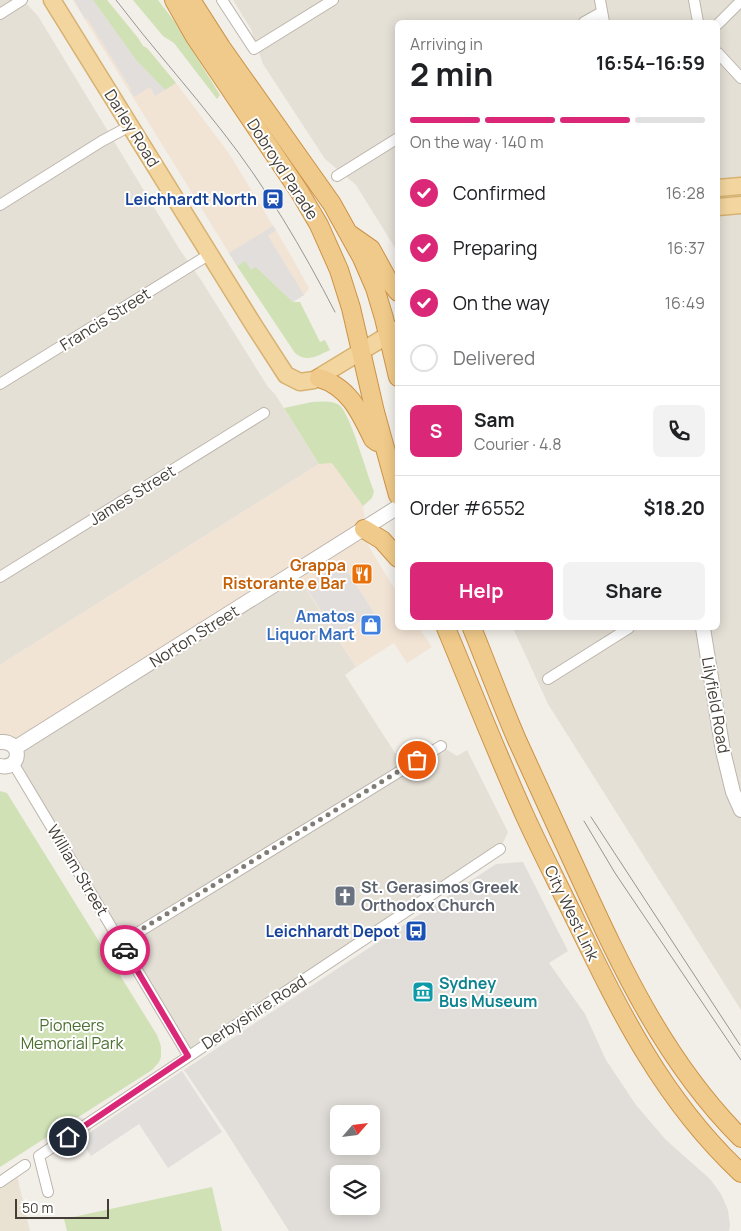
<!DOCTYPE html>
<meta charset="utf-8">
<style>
:root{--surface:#fff;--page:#f2f2f2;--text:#202124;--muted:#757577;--line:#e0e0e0;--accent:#db2777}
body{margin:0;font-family:Manrope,sans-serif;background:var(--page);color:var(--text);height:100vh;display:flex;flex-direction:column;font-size:19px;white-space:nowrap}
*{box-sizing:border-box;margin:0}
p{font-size:16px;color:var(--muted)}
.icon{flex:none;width:28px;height:28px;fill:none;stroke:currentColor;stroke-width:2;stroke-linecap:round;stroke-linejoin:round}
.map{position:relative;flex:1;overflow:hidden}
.panel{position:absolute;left:395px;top:20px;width:325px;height:610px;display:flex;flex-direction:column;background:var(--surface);border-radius:8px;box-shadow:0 2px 12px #0003}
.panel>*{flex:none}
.needle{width:32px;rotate:62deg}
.tools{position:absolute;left:330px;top:1105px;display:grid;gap:10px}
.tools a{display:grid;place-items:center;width:50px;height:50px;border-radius:8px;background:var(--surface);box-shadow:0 2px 12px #0003;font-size:25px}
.scale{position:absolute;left:15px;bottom:12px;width:94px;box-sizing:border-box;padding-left:5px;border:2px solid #443e37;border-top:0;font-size:14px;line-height:18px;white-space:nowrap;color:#443e37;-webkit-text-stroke:4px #fff;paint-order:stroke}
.pin{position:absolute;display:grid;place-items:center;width:42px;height:42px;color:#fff;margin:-21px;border:2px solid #fff;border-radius:50%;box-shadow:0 1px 5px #0007}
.courier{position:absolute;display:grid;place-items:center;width:50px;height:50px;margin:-25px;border:4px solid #db2777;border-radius:50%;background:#fff;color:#222;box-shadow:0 1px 6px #0007}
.summary em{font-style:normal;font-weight:700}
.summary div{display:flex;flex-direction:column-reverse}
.summary{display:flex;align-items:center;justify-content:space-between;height:85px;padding:0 15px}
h1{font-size:32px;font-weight:700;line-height:38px}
.bar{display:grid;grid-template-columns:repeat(4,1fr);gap:8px 5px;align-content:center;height:60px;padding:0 15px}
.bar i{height:6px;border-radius:4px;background:var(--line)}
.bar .on{background:var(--accent)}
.bar p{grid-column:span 4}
.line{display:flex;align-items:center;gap:12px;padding:0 15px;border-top:1px solid var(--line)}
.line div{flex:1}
.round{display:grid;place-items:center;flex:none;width:52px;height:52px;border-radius:8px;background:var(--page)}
ol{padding:0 15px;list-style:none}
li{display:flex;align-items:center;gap:15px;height:55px}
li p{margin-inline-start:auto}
li .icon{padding:5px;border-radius:50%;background:var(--accent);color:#fff;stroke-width:4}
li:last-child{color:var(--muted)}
li i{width:28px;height:28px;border:2px solid var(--line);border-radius:50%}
.action{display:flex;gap:10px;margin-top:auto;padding:10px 15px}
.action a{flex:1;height:58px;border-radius:8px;background:var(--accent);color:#fff;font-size:20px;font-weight:700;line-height:58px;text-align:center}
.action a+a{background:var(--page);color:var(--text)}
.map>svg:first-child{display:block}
</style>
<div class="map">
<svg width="741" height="1231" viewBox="0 0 741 1231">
<rect width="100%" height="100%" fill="#f2eee8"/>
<g fill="#e5e0d6">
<path d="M0 0H23L38 16 180 250 201 280 268 387 275 394 319 464 0 665Z"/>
<path d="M233 0H741V1010L548 704 513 628H718V22H398L397 251 356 185 325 159 263 64 251 29Z"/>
<path d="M295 572 356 667 345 675 404 767 441 746 457 756 467 750 508 832 500 849 188 1055 15 760 17 753Z"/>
</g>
<g fill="#f2e4d5">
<path d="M73 0H107L138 38 143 46 147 48 176 83 228 152 286 247 309 288 304 295 293 302 245 261 237 266Z"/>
<path d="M332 462 363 506 369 547 397 593 398 628H419L432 647 407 663 394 643 356 667 295 572 15 748 0 742V665L319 464Z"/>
</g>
<path fill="#e1ddd9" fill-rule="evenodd" d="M523 862 568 951 549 963 585 1014 606 1060 636 1105 666 1140 710 1179 721 1194 728 1210 730 1225 729 1231H289L225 1130 184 1070 496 864ZM339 1114H371V1146H339ZM339 1174H371V1206H339Z"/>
<path fill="#e9e2d3" d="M17 1176 30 1231H0V1188Z"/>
<g fill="#d0e2b5">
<path d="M93 0H107L138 38 143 46 147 48 176 83 165 90 136 60Z"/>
<path d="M133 0H158L174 21 220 95 217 99 174 43 163 36Z"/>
<path d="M245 261 256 267 293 302H300L320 342 325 340 330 350C317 356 307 363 295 353L237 266Z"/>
<path d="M312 402C320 402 332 400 339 405 350 412 367 475 374 491L372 498 363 506 332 463 319 464 284 408Z"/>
<path d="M0 791 7 793 157 1035 161 1046V1057L159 1062 152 1070 0 1167Z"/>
<path d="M212 1187 222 1231H67L64 1219Z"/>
</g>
<g fill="#e1dedc">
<path d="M74 0H93L136 60 165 90 155 96 150 87 134 97 130 90 131 89 87 18 85 19Z"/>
<path d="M273 226 276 230 268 236 304 295 293 302 256 267 251 270 245 261 237 266 229 253Z"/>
<path d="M342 563 374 613 337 635 305 586Z"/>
<path d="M182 1071 222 1132 168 1168 139 1124 91 1156 80 1139Z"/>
</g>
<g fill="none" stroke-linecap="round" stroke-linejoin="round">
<g stroke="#bcb5ab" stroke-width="12">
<g id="minor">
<path d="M222 0 254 49 333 0"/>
<path d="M600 0 604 22"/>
<path d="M694 0 698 22"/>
<path d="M0 14 22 0"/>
<path d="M584 22 602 12"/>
<path d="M718 24 741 1"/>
<path d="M718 53 741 78"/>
<path d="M337 176 398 138"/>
<path d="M0 205 102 141 130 126"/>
<path d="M0 384 210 254"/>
<path d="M0 577 264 413"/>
<path d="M548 679 629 628"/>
<path d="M13 763 188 1055"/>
<path d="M121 943 441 746"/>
<path d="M0 1182 25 1165"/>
<path d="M48 1192 39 1156 500 849"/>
</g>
</g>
<g stroke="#bcb5ab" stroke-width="16">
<g id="tertiary">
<path d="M703 628 723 751 733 792 741 810"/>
<path d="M0 742C23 740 22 770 0 766"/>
<path d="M15 748 398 507"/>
</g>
</g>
<g stroke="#d7b271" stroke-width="19">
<g id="primary">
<path d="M52 0 253 324 286 375 300 382 314 380 398 329"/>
<path d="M718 188 741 186"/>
<path d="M718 207 741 205"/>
</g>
</g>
<g stroke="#cc9347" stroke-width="20">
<g id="trunk">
<path d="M174 0 195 37 299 191 319 225 339 270 351 308 375 412 398 495"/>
<path d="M191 0 221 47 332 204 362 258 375 288 384 318 398 377"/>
<path d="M351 235 371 249 387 278 398 292"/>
<path d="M319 378C349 387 360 412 373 439L377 442"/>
<path d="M364 529 382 540 398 558"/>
<path d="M446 628C472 690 497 754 525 816 541 851 559 886 576 921 621 1014 664 1101 741 1173"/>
<path d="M472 628C487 665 501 703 517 740 537 784 557 828 577 871 621 967 665 1062 741 1138"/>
</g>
</g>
<use href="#minor" stroke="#fff" stroke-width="10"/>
<use href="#tertiary" stroke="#fff" stroke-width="14"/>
<use href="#primary" stroke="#f3d69f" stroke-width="16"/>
<use href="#trunk" stroke="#f0ca8a" stroke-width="18"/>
<g stroke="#969696" stroke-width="1">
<path d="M116 0C150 45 188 87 222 131 266 187 302 248 335 312"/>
<path d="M591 817 740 1045"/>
<path d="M584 821 615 873 741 1060"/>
</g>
</g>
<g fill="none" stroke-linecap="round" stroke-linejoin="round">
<path stroke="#817c75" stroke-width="5" stroke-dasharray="0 9" d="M125 950 121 942 417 760"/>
<path stroke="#db2777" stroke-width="6" d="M68 1137 188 1056 125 950"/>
</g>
<defs>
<g id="station-square" transform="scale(1.125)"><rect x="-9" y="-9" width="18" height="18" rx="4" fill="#1a4fb4" stroke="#fff"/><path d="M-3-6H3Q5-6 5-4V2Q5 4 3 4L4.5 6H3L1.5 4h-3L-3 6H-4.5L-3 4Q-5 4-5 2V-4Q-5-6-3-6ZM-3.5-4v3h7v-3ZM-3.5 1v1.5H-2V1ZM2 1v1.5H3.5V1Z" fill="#fff"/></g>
<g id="restaurant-square" transform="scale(1.125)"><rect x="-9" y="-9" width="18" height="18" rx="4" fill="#e8710a" stroke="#fff"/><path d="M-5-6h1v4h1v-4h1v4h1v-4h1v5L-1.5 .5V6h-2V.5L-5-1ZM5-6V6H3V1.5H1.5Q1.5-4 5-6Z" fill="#fff"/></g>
<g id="shop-square" transform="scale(1.125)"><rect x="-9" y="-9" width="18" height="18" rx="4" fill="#3f7fe0" stroke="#fff"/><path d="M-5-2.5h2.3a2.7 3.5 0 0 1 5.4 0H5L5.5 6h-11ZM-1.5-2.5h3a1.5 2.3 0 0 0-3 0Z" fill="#fff"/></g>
<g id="church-square" transform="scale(1.125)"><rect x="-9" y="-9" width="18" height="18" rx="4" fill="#6b7280" stroke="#fff"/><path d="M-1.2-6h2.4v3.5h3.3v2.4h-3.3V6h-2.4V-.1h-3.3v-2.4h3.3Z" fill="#fff"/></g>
<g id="bus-square" transform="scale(1.125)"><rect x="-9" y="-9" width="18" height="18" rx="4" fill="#1a4fb4" stroke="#fff"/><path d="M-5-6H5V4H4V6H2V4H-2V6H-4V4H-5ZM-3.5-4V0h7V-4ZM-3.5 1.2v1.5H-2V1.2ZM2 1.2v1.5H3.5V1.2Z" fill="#fff"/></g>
<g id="museum-square" transform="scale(1.125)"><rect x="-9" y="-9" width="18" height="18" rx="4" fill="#0f9aa8" stroke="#fff"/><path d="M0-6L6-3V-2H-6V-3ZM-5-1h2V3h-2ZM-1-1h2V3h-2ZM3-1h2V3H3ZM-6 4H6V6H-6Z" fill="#fff"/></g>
</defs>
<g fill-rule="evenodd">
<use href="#station-square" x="273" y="199"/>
<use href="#restaurant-square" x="362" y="574"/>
<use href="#shop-square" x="371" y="625"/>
<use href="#church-square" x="345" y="896"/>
<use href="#bus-square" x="416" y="931"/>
<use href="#museum-square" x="423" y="992"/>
</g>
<g text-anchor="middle" stroke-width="4" stroke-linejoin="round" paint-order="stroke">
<g font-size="16" fill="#443e37" stroke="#fff">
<text transform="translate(132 128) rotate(58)" y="6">Darley Road</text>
<text transform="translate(283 169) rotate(57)" y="6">Dobroyd Parade</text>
<text transform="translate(105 319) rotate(-32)" y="6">Francis Street</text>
<text transform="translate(132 495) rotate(-32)" y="6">James Street</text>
<text transform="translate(194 636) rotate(-32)" y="6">Norton Street</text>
<text transform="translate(716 705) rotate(80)" y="6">Lilyfield Road</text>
<text transform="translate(78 870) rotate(59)" y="6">William Street</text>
<text transform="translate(572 913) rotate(64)" y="6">City West Link</text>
<text transform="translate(254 1012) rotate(-33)" y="6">Derbyshire Road</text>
</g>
<g font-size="16" font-weight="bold" fill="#164399" stroke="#fff" text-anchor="end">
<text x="257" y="205">Leichhardt North</text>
<text x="400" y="937">Leichhardt Depot</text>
</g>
<g font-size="16" font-weight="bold" fill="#c56008" stroke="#fff" text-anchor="end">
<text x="346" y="571">Grappa<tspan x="346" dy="18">Ristorante e Bar</tspan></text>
</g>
<g font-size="16" font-weight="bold" fill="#366cbe" stroke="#fff" text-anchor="end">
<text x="355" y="622">Amatos<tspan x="355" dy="18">Liquor Mart</tspan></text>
</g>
<g font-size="16" font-weight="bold" fill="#5b616d" stroke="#fff" text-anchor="start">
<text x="361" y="893">St. Gerasimos Greek<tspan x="361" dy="18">Orthodox Church</tspan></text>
</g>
<g font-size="16" font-weight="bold" fill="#0d838f" stroke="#fff" text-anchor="start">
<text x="439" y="989">Sydney<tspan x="439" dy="18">Bus Museum</tspan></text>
</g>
<g font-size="16" fill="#4c7031" stroke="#fff">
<text x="72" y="1031">Pioneers<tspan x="72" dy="18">Memorial Park</tspan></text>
</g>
</g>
</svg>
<div class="tools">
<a><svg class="needle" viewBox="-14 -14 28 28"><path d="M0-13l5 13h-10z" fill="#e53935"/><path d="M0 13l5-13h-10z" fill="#757577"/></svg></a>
<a><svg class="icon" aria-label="layers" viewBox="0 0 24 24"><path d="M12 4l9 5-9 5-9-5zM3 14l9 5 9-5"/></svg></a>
</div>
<div class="scale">50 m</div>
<div class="pin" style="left:417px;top:760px;background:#ea580c"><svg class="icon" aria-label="bag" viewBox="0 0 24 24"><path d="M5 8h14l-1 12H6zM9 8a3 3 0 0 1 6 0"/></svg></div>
<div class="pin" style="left:68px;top:1137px;background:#1f2937"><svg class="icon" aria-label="home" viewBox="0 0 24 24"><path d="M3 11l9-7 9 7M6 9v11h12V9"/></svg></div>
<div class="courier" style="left:125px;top:950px"><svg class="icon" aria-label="car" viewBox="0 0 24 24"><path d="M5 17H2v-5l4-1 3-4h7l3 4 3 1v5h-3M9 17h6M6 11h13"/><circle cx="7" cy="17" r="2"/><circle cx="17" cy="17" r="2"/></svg></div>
<section class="panel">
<div class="summary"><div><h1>2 min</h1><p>Arriving in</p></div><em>16:54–16:59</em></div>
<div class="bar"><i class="on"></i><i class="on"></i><i class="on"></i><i></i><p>On the way · 140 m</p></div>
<ol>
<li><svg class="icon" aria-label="check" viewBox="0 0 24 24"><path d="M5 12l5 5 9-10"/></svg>Confirmed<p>16:28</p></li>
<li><svg class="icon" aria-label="check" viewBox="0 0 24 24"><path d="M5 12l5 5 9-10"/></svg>Preparing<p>16:37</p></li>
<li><svg class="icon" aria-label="check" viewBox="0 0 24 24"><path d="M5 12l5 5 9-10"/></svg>On the way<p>16:49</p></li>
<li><i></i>Delivered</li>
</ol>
<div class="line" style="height:90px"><b class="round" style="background:var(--accent);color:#fff">S</b><div><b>Sam</b><p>Courier · 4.8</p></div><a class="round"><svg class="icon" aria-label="phone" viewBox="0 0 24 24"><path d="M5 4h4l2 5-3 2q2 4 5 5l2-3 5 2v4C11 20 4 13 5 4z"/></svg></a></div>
<div class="line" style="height:65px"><div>Order #6552</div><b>$18.20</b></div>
<div class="action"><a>Help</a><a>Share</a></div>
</section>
</div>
